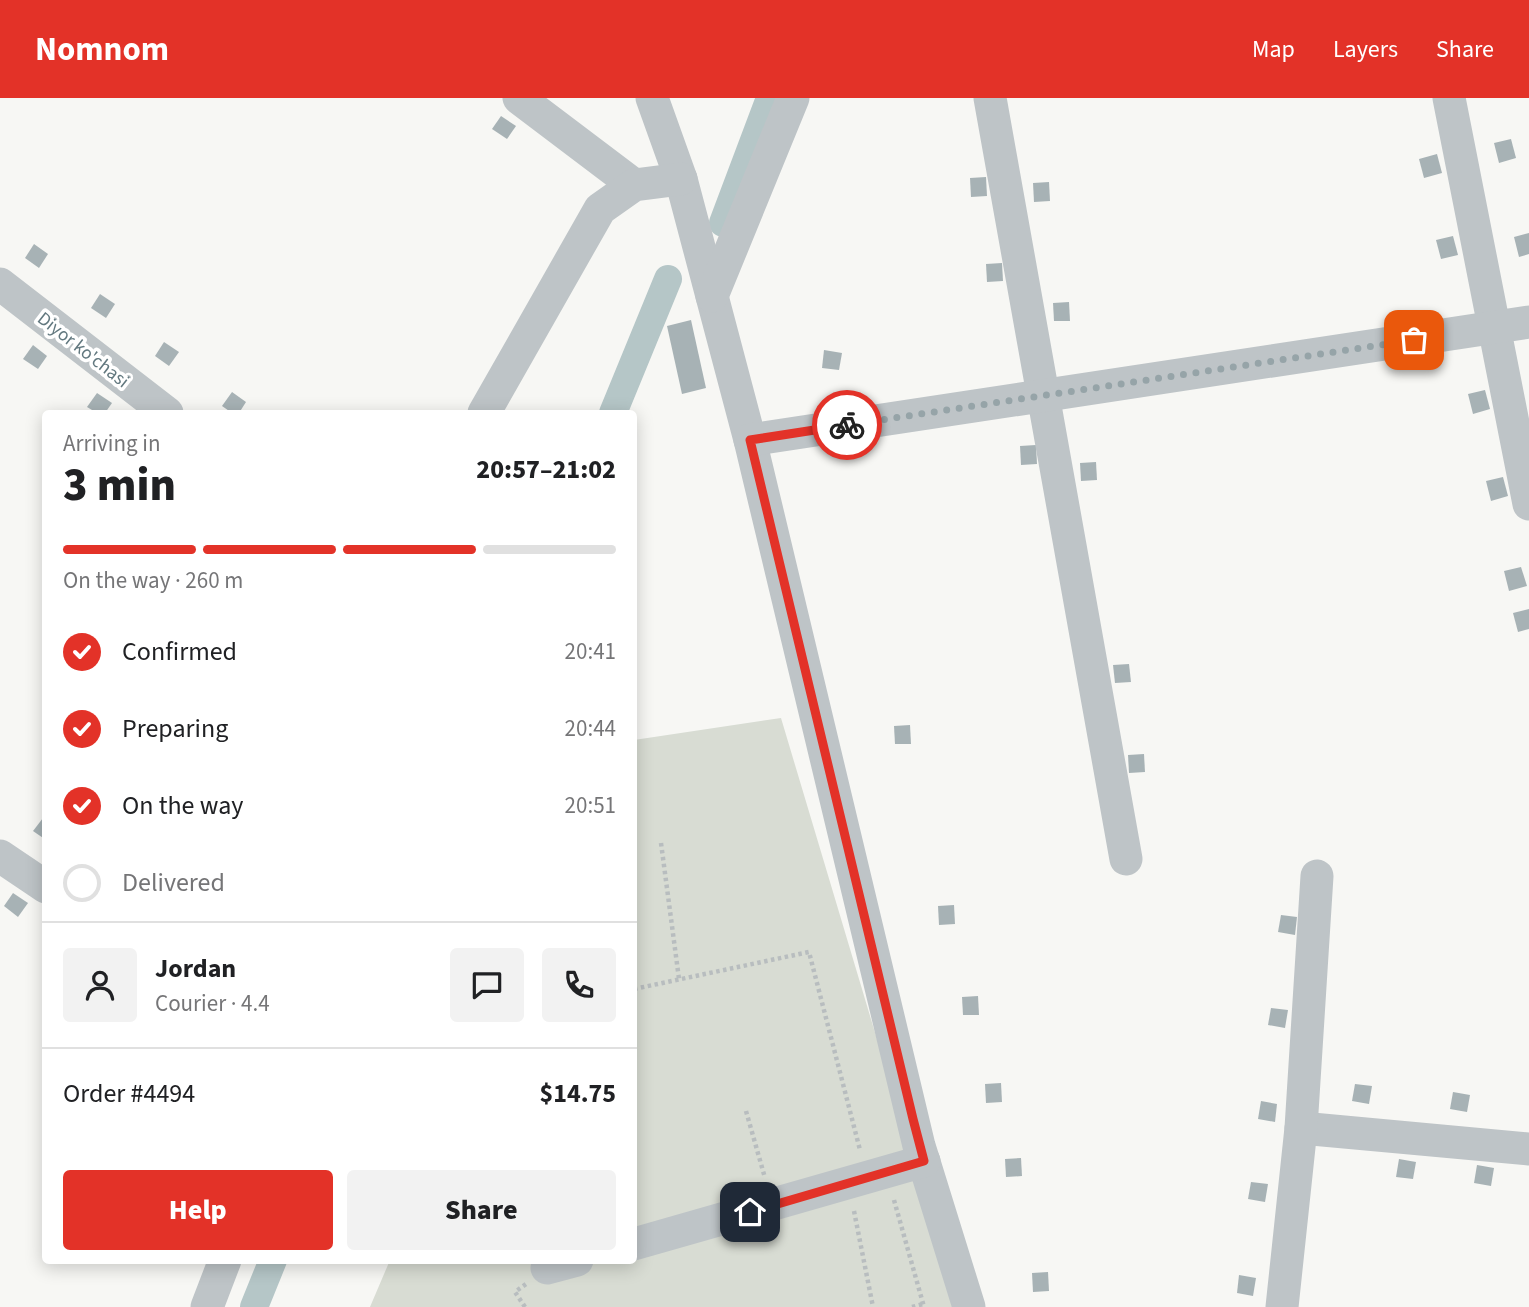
<!DOCTYPE html>
<meta charset="utf-8">
<style>
:root{--surface:#fff;--page:#f2f2f2;--text:#202124;--muted:#757577;--line:#e0e0e0;--accent:#e33228}
body{margin:0;font-family:"Source Sans 3",sans-serif;background:var(--page);color:var(--text);height:100vh;display:flex;flex-direction:column;font-size:26px;white-space:nowrap}
*{box-sizing:border-box;margin:0}
p{font-size:23px;color:var(--muted)}
.icon{flex:none;width:38px;height:38px;fill:none;stroke:currentColor;stroke-width:2;stroke-linecap:round;stroke-linejoin:round}
.map{position:relative;flex:1;overflow:hidden}
.drawer{position:absolute;left:42px;top:312px;width:595px;height:854px;display:flex;flex-direction:column;background:var(--surface);border-radius:7px;box-shadow:0 4px 18px #0003}
.drawer>*{flex:none}
.pin{position:absolute;display:grid;place-items:center;width:60px;height:60px;color:#fff;margin:-30px;border-radius:14px;box-shadow:0 4px 10px #0006}
.courier{position:absolute;display:grid;place-items:center;width:70px;height:70px;margin:-35px;border:5px solid #e33228;border-radius:50%;background:#fff;color:#222;box-shadow:0 2px 9px #0007}
.summary em{font-style:normal;font-weight:800}
.summary div{display:flex;flex-direction:column-reverse}
.summary{display:flex;align-items:center;justify-content:space-between;height:119px;padding:0 21px}
h1{font-size:46px;font-weight:800;line-height:52px}
.bar{display:grid;grid-template-columns:repeat(4,1fr);gap:10px 7px;align-content:center;height:84px;padding:0 21px}
.bar i{height:9px;border-radius:5px;background:var(--line)}
.bar .current{background:var(--accent)}
.bar p{grid-column:span 4}
.line{display:flex;align-items:center;gap:18px;padding:0 21px;border-top:2px solid var(--line)}
.line div{flex:1}
.round{display:grid;place-items:center;flex:none;width:74px;height:74px;border-radius:7px;background:var(--page)}
ol{padding:0 21px;list-style:none}
li{display:flex;align-items:center;gap:21px;height:77px}
li p{margin-inline-start:auto}
li .icon{padding:7px;border-radius:50%;background:var(--accent);color:#fff;stroke-width:4}
li:last-child{color:var(--muted)}
li i{width:38px;height:38px;border:4px solid var(--line);border-radius:50%}
.button{display:flex;gap:14px;margin-top:auto;padding:14px 21px}
.button a{flex:1;height:80px;border-radius:7px;background:var(--accent);color:#fff;font-size:28px;font-weight:800;line-height:80px;text-align:center}
.button a+a{background:var(--page);color:var(--text)}
header{display:flex;align-items:center;gap:42px;box-sizing:border-box;height:98px;padding:0 35px;background:var(--accent);color:#fff}
header strong{font-size:33px}
nav{display:flex;gap:38px;margin-inline-start:auto;font-size:24px}
.map>svg:first-child{display:block}
</style>
<header>
<strong>Nomnom</strong>
<nav><a>Map</a><a>Layers</a><a>Share</a></nav>
</header>
<div class="map">
<svg width="1529" height="1209" viewBox="0 0 1529 1209">
<rect width="100%" height="100%" fill="#f7f7f4"/>
<path fill="#d8dcd3" d="M781 620 937 1142 954 1209H370L390 1162H634V642Z"/>
<g fill="none" stroke-linecap="round" stroke-linejoin="round">
<g stroke="#b5c6c7" stroke-width="28">
<path d="M723 125 770 0"/>
<path d="M613 315 668 181"/>
<path d="M254 1209 273 1162"/>
</g>
</g>
<g fill="#a7b2b5">
<path d="M501 18 516 28 507 41 492 31Z"/>
<path d="M1511 41 1516 60 1499 65 1494 45Z"/>
<path d="M1437 56 1442 75 1424 80 1419 61Z"/>
<path d="M986 79 987 98 971 99 970 80Z"/>
<path d="M1049 84 1050 103 1034 104 1033 85Z"/>
<path d="M1529 135V156L1519 159 1514 139Z"/>
<path d="M1453 138 1458 157 1441 161 1436 142Z"/>
<path d="M34 146 48 156 39 170 25 160Z"/>
<path d="M1002 165 1003 183 987 184 986 166Z"/>
<path d="M100 196 115 206 106 220 91 210Z"/>
<path d="M1069 204 1070 223H1054L1053 205Z"/>
<path d="M691 222 706 290 682 296 667 228Z"/>
<path d="M164 244 179 254 169 268 155 258Z"/>
<path d="M33 247 47 258 38 271 23 261Z"/>
<path d="M824 252 842 255 839 272 822 270Z"/>
<path d="M1485 292 1490 311 1473 316 1468 296Z"/>
<path d="M232 294 246 304 239 315H232L222 308Z"/>
<path d="M97 295 112 305 105 315H97L87 309Z"/>
<path d="M1036 347 1037 366 1021 367 1020 348Z"/>
<path d="M1096 364 1097 382 1081 383 1080 365Z"/>
<path d="M1503 379 1508 398 1491 403 1486 383Z"/>
<path d="M1521 469 1527 488 1509 493 1504 473Z"/>
<path d="M1529 511V531L1518 534 1513 515Z"/>
<path d="M1129 566 1131 584 1115 585 1113 567Z"/>
<path d="M910 627 911 646H895L894 628Z"/>
<path d="M1144 656 1145 674 1129 675 1128 657Z"/>
<path d="M43 720 46 721V742L33 733Z"/>
<path d="M13 795 28 805 18 819 4 808Z"/>
<path d="M954 807 955 826 939 827 938 808Z"/>
<path d="M1281 817 1297 819 1295 837 1278 834Z"/>
<path d="M978 898 979 917H963L962 899Z"/>
<path d="M1271 910 1288 912 1285 930 1268 927Z"/>
<path d="M1001 985 1002 1004 986 1005 985 986Z"/>
<path d="M1355 986 1372 988 1369 1006 1352 1003Z"/>
<path d="M1453 994 1470 997 1467 1014 1450 1011Z"/>
<path d="M1261 1003 1277 1006 1275 1024 1258 1021Z"/>
<path d="M1021 1060 1022 1078 1006 1079 1005 1061Z"/>
<path d="M1399 1061 1416 1064 1413 1081 1396 1079Z"/>
<path d="M1477 1067 1494 1070 1491 1088 1474 1085Z"/>
<path d="M1251 1084 1268 1086 1265 1104 1248 1101Z"/>
<path d="M1048 1174 1049 1193 1033 1194 1032 1175Z"/>
<path d="M1239 1177 1256 1180 1253 1198 1237 1195Z"/>
</g>
<g fill="none" stroke-linecap="round" stroke-linejoin="round">
<g stroke="#b8bdbf" stroke-width="4.5" stroke-dasharray="3.5 3.5" stroke-linecap="butt">
<path d="M661 745 679 881"/>
<path d="M634 891 809 854 860 1052"/>
<path d="M746 1013 765 1080"/>
<path d="M894 1102 924 1209"/>
<path d="M854 1113 873 1209"/>
<path d="M525 1209 515 1194 526 1186"/>
<path d="M912 1209 923 1206"/>
</g>
<g stroke="#bec4c7" stroke-width="33">
<path d="M519 0 634 87"/>
<path d="M652 0 681 81 750 342 919 1048 969 1209"/>
<path d="M990 0 1126 761"/>
<path d="M1449 0 1529 406"/>
<path d="M0 186 167 315"/>
<path d="M712 198 793 0"/>
<path d="M484 315 600 111 634 87 681 81"/>
<path d="M750 342 1529 224"/>
<path d="M0 758 46 789"/>
<path d="M1301 1030 1529 1051"/>
<path d="M634 1146 924 1063"/>
<path d="M547 1170 577 1162"/>
<path d="M207 1209 225 1162"/>
<path d="M1282 1209 1301 1030 1317 778"/>
</g>
</g>
<g fill="none" stroke-linecap="round" stroke-linejoin="round">
<path stroke="#96a4a8" stroke-width="7" stroke-dasharray="0 12.6" d="M847 327 1414 242"/>
<path stroke="#e33228" stroke-width="9" d="M750 1114 924 1063 913 1021 750 342 847 327"/>
</g>
<g text-anchor="middle" stroke-width="7" stroke-linejoin="round" paint-order="stroke">
<g font-size="19" fill="#62787f" stroke="#fff">
<text transform="translate(84 251) rotate(38)" y="7">Diyor ko'chasi</text>
</g>
</g>
</svg>
<div class="pin" style="left:1414px;top:242px;background:#ea580c"><svg class="icon" aria-label="bag" viewBox="0 0 24 24"><path d="M5 8h14l-1 12H6zM9 8a3 3 0 0 1 6 0"/></svg></div>
<div class="pin" style="left:750px;top:1114px;background:#1f2937"><svg class="icon" aria-label="home" viewBox="0 0 24 24"><path d="M3 11l9-7 9 7M6 9v11h12V9"/></svg></div>
<div class="courier" style="left:847px;top:327px"><svg class="icon" aria-label="bike" viewBox="0 0 24 24"><circle cx="6" cy="16" r="4"/><circle cx="18" cy="16" r="4"/><path d="M6 16l4-8h5l3 8M10 8l3 8H6M13 5h3"/></svg></div>
<section class="drawer">
<div class="summary"><div><h1>3 min</h1><p>Arriving in</p></div><em>20:57–21:02</em></div>
<div class="bar"><i class="current"></i><i class="current"></i><i class="current"></i><i></i><p>On the way · 260 m</p></div>
<ol>
<li><svg class="icon" aria-label="check" viewBox="0 0 24 24"><path d="M5 12l5 5 9-10"/></svg>Confirmed<p>20:41</p></li>
<li><svg class="icon" aria-label="check" viewBox="0 0 24 24"><path d="M5 12l5 5 9-10"/></svg>Preparing<p>20:44</p></li>
<li><svg class="icon" aria-label="check" viewBox="0 0 24 24"><path d="M5 12l5 5 9-10"/></svg>On the way<p>20:51</p></li>
<li><i></i>Delivered</li>
</ol>
<div class="line" style="height:126px"><a class="round"><svg class="icon" aria-label="person" viewBox="0 0 24 24"><circle cx="12" cy="8" r="4"/><path d="M4 21q1-7 8-7t8 7"/></svg></a><div><b>Jordan</b><p>Courier · 4.4</p></div><a class="round"><svg class="icon" aria-label="chat" viewBox="0 0 24 24"><path d="M4 5h16v11H9l-5 4z"/></svg></a><a class="round"><svg class="icon" aria-label="phone" viewBox="0 0 24 24"><path d="M5 4h4l2 5-3 2q2 4 5 5l2-3 5 2v4C11 20 4 13 5 4z"/></svg></a></div>
<div class="line" style="height:91px"><div>Order #4494</div><b>$14.75</b></div>
<div class="button"><a>Help</a><a>Share</a></div>
</section>
</div>
